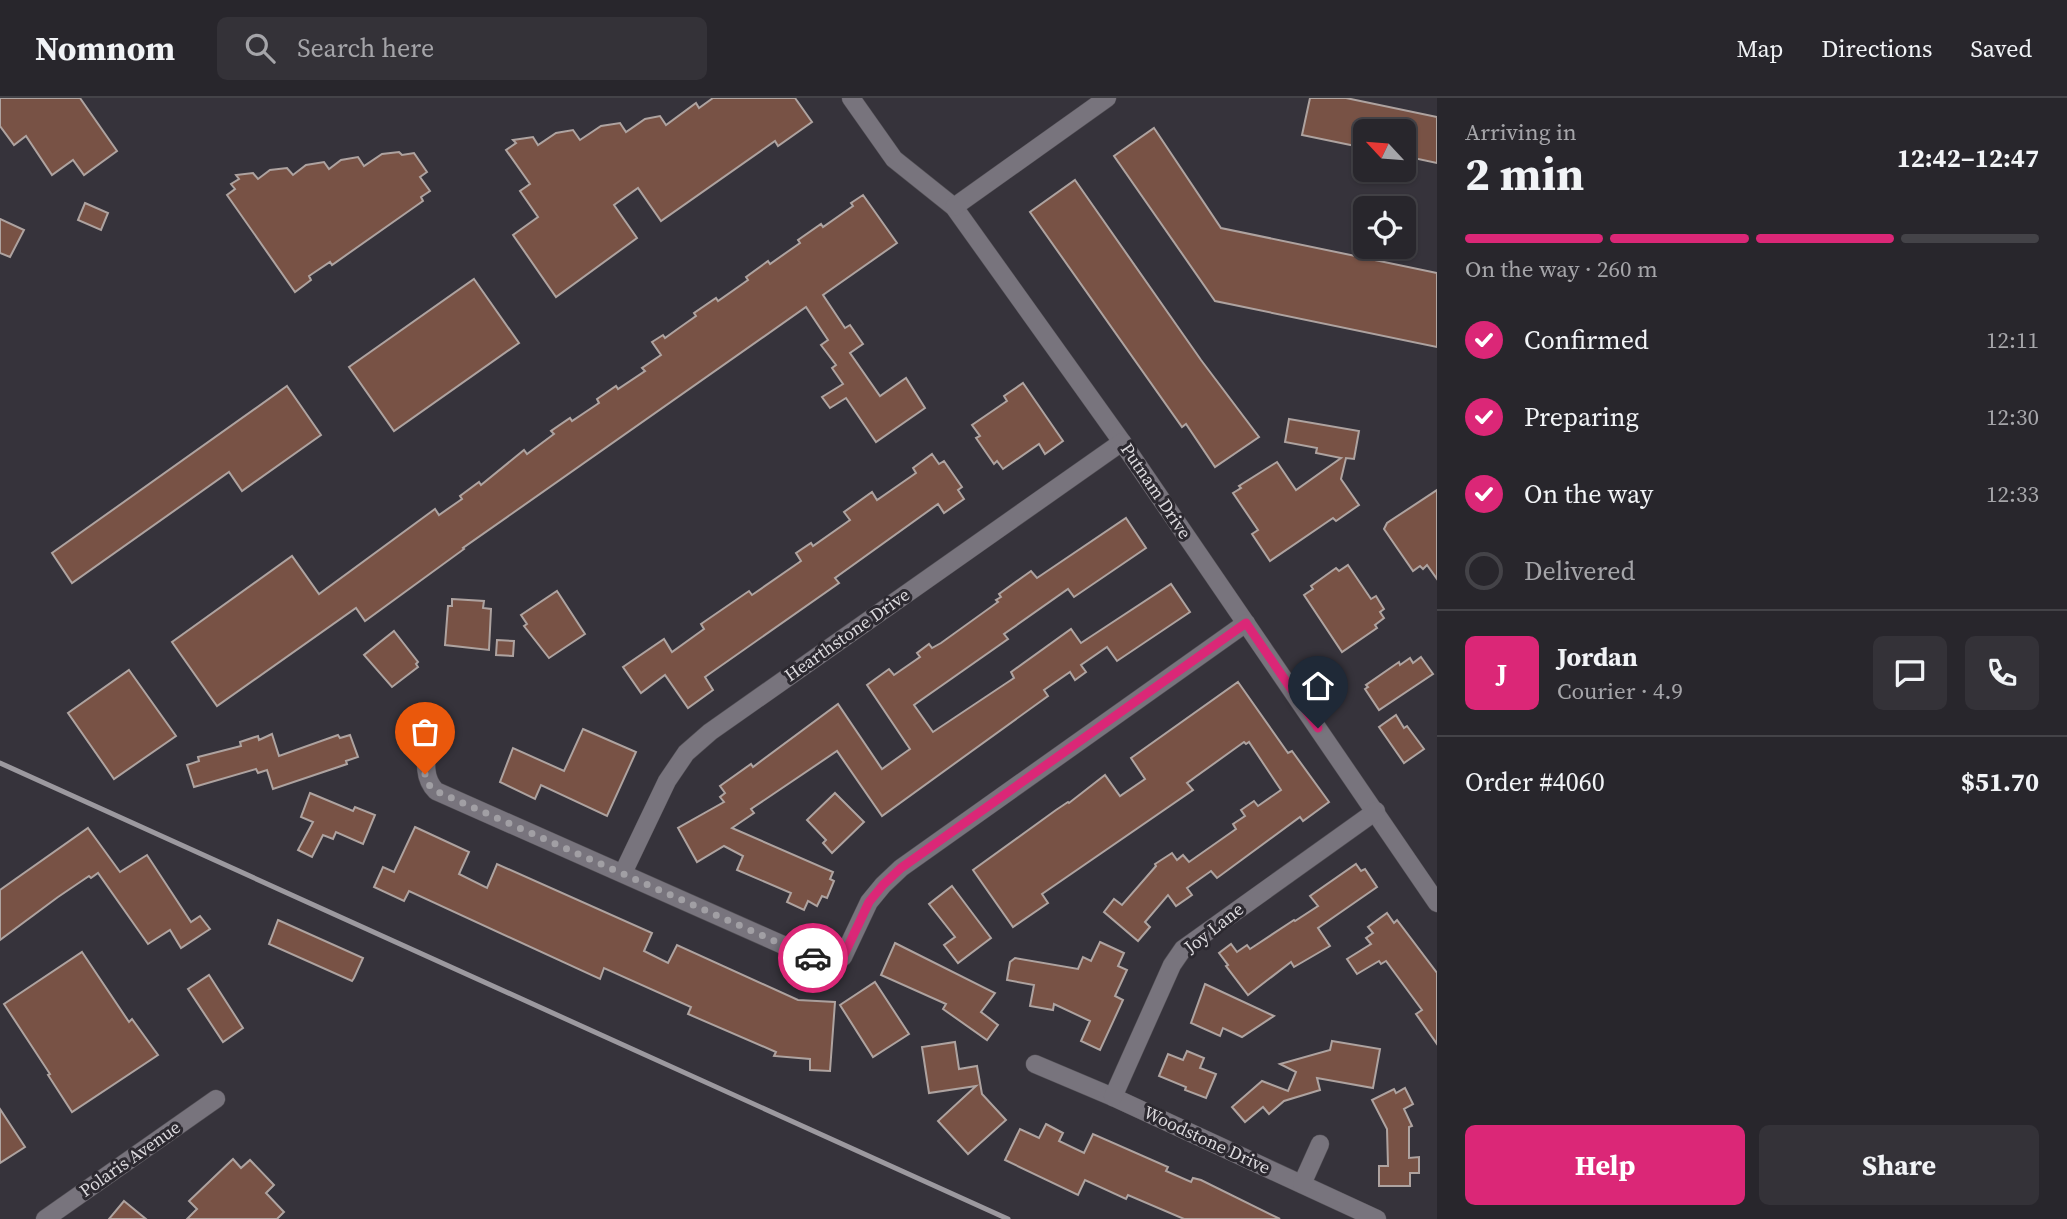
<!DOCTYPE html>
<meta charset="utf-8">
<style>
:root{--surface:#28262c;--page:#343238;--text:#f1f3f6;--muted:#a5a5a9;--line:#444348;--accent:#db2777}
body{margin:0;font-family:"Source Serif 4",serif;background:var(--page);color:var(--text);height:100vh;display:flex;flex-direction:column;font-size:26px;white-space:nowrap}
*{box-sizing:border-box;margin:0}
p{font-size:23px;color:var(--muted)}
.icon{flex:none;width:38px;height:38px;fill:none;stroke:currentColor;stroke-width:2;stroke-linecap:round;stroke-linejoin:round}
.map{position:relative;flex:1;overflow:hidden}
.panel{display:flex;flex-direction:column;background:var(--surface);width:630px}
.panel>*{flex:none}
.needle{width:46px;rotate:296deg}
.fabs{position:absolute;left:1353px;top:21px;display:grid;gap:14px}
.fabs a{display:grid;place-items:center;width:63px;height:63px;border-radius:10px;background:var(--surface);box-shadow:0 2px 5px #0004,0 0 0 2px var(--line);font-size:35px}
.pin{position:absolute;display:grid;place-items:center;width:60px;height:60px;color:#fff;margin:-72px -30px;border-radius:50% 50% 50% 0;rotate:-45deg;box-shadow:0 0 7px #0007}
.pin .icon{rotate:45deg}
.courier{position:absolute;display:grid;place-items:center;width:70px;height:70px;margin:-35px;border:5px solid #db2777;border-radius:50%;background:#fff;color:#222;box-shadow:0 2px 9px #0007}
.head em{font-style:normal;font-weight:700}
.head div{display:flex;flex-direction:column-reverse}
.head{display:flex;align-items:center;justify-content:space-between;height:119px;padding:0 28px}
h1{font-size:46px;font-weight:700;line-height:52px}
.bar{display:grid;grid-template-columns:repeat(4,1fr);gap:10px 7px;align-content:center;height:84px;padding:0 28px}
.bar i{height:9px;border-radius:5px;background:var(--line)}
.bar .current{background:var(--accent)}
.bar p{grid-column:span 4}
.line{display:flex;align-items:center;gap:18px;padding:0 28px;border-top:2px solid var(--line)}
.line div{flex:1}
.round{display:grid;place-items:center;flex:none;width:74px;height:74px;border-radius:10px;background:var(--page)}
ol{padding:0 28px;list-style:none}
li{display:flex;align-items:center;gap:21px;height:77px}
li p{margin-inline-start:auto}
li .icon{padding:7px;border-radius:50%;background:var(--accent);color:#fff;stroke-width:4}
li:last-child{color:var(--muted)}
li i{width:38px;height:38px;border:4px solid var(--line);border-radius:50%}
.primary-button{display:flex;gap:14px;margin-top:auto;padding:14px 28px}
.primary-button a{flex:1;height:80px;border-radius:10px;background:var(--accent);color:#fff;font-size:28px;font-weight:700;line-height:80px;text-align:center}
.primary-button a+a{background:var(--page);color:var(--text)}
header{display:flex;align-items:center;gap:42px;box-sizing:border-box;height:98px;padding:0 35px;background:var(--surface);border-bottom:2px solid var(--line)}
header strong{font-size:33px}
nav{display:flex;gap:38px;margin-inline-start:auto;font-size:24px}
.search{width:490px;height:63px;background:var(--page);display:flex;align-items:center;gap:18px;box-sizing:border-box;padding:0 24px;border-radius:10px;color:var(--muted);font-size:26px}
main{display:flex;flex:1;min-height:0}
.map>svg:first-child{display:block}
</style>
<header>
<strong>Nomnom</strong>
<div class="search"><svg class="icon" aria-label="search" viewBox="0 0 24 24"><circle cx="10" cy="10" r="6"/><path d="M15 15l6 6"/></svg>Search here</div>
<nav><a>Map</a><a>Directions</a><a>Saved</a></nav>
</header>
<main>
<div class="map">
<svg width="1437" height="1121" viewBox="0 0 1437 1121">
<rect width="100%" height="100%" fill="#36333b"/>
<g fill="#785245" stroke="#aea3a0" stroke-width="2">
<path d="M0 0H80L117 53 84 77 73 62 52 77 26 38 14 47 0 28Z"/>
<path d="M713 0H795L812 24 778 48 775 43 661 123 638 90 614 107 637 140 556 199 513 137 538 119 520 93 530 86 506 52 516 45 513 42 533 39 538 47 556 35 573 32 580 42 601 28 620 25 626 34 645 21 660 18 666 27 696 5 699 10Z"/>
<path d="M1310 0H1346L1437 19V65L1404 58V33H1365V50L1302 37Z"/>
<path d="M1154 30 1221 130 1437 175V249L1215 203 1114 58Z"/>
<path d="M399 54 402 57 414 55 427 74 420 79 430 93 421 99 423 103 332 167 330 164 309 178 311 182 295 194 227 97 235 91 231 86 239 81 236 77 253 75 258 81 270 72 287 70 293 77 306 67 324 64 329 71 341 62 358 59 364 68 382 56Z"/>
<path d="M1075 82 1201 262 1259 339 1215 369 1186 326 1182 329 1030 114Z"/>
<path d="M863 97 897 145 823 197 845 230 850 227 863 246 850 255 880 298 906 280 925 310 876 344 846 300 830 310 822 299 843 286 832 270 836 267 821 247 828 242 806 209 463 450 464 451 365 523 356 510 217 608 172 544 292 458 319 496 435 411 439 417 462 401 460 398 479 384 481 387 524 352 527 356 554 336 551 333 570 320 572 323 599 305 597 301 616 288 618 291 645 273 642 270 661 257 652 244 663 237 665 240 679 230 696 218 694 215 716 200 718 203 748 182 746 179 768 163 770 166 800 145 798 142 821 126 823 129 853 108 851 105Z"/>
<path d="M85 105 108 115 101 132 78 122Z"/>
<path d="M0 121 24 132 10 159 0 155Z"/>
<path d="M474 181 519 245 394 333 349 269Z"/>
<path d="M1023 285 1063 343 1045 356 1039 346 1003 371 997 363 994 366 976 340 980 338 972 327 1007 303 1004 298Z"/>
<path d="M287 288 321 337 242 393 229 374 72 485 52 455Z"/>
<path d="M1289 321 1359 333 1354 361 1346 360 1341 381 1359 407 1336 423 1333 420 1270 463 1252 436 1258 432 1233 395 1241 390 1239 388 1277 364 1296 392 1341 360 1316 355 1317 350 1285 344Z"/>
<path d="M932 356 939 366 944 363 962 389 958 392 964 401 944 415 938 406 835 480 839 485 705 579 713 592 688 610 665 577 641 595 623 569 664 541 672 554 704 531 701 526 749 493 752 497 801 463 796 455 811 445 813 448 850 422 844 414 872 394 877 402 916 375 913 370Z"/>
<path d="M1437 392V481L1427 467 1423 471 1420 468 1413 473 1384 431 1387 425Z"/>
<path d="M1126 420 1146 450 1074 499 1068 491 1004 536 1008 541 914 607 933 634 1014 580 1011 574 1071 531 1081 545 1171 486 1190 514 1117 563 1107 549 1081 567 1086 574 1075 582 1070 574 1044 592 1048 598 882 718 837 653 751 711 754 715 732 730 833 774 830 781 834 783 827 800 822 798 817 808 808 803 804 812 787 804 791 795 737 772 743 758 724 748 697 764 678 730 724 704 720 699 725 695 720 688 751 666 753 669 838 606 882 671 910 651 867 587 889 571 894 577 920 559 917 555 929 546 932 550 941 545 998 504 996 502 1001 499 999 496 1031 473 1037 480Z"/>
<path d="M1348 467 1371 501 1376 498 1384 511 1380 514 1384 520 1375 527 1377 530 1342 554 1304 497 1313 491 1311 488 1336 470 1339 473Z"/>
<path d="M557 493 585 536 549 560 524 528 527 526 521 517Z"/>
<path d="M452 501 484 503 483 510 491 511 489 552 445 547 448 508H452Z"/>
<path d="M394 533 418 564 416 566 418 569 392 589 364 557Z"/>
<path d="M497 542 514 543 513 558 496 557Z"/>
<path d="M1421 559 1433 576 1379 612 1365 591 1368 589 1366 587 1399 564 1400 567 1410 560 1413 565Z"/>
<path d="M129 572 176 638 114 681 68 615Z"/>
<path d="M1238 584 1288 655 1292 653 1329 704 1303 723 1300 719 1217 780 1211 773 1187 790 1192 797 1176 808 1168 797 1145 824 1150 829 1138 843 1104 814 1114 801 1122 807 1156 768 1155 766 1172 755 1177 762 1183 757 1189 764 1236 731 1233 726 1245 718 1241 712 1254 703 1258 708 1281 692 1249 644 1246 646 1244 644 1187 685 1193 692 1042 796 1048 805 1013 829 973 772 1056 712 1068 704 1069 705 1105 677 1120 698 1145 681 1131 660Z"/>
<path d="M1396 617 1404 630 1407 628 1424 651 1404 665 1379 629Z"/>
<path d="M583 631 636 654 607 718 541 687 535 701 500 684 513 650 564 673Z"/>
<path d="M272 636 279 658 338 637 340 640 350 637 358 659 346 663 347 666 273 691 267 672 258 675 256 671 194 689 187 667 199 663 198 659 241 648 240 644 258 638 259 642Z"/>
<path d="M310 695 353 713 355 709 375 717 363 746 336 734 333 741 323 737 312 759 298 752 313 724 301 719Z"/>
<path d="M835 695 864 724 832 755 823 745 826 742 807 722Z"/>
<path d="M415 729 469 754 459 776 487 790 497 766 652 835 644 853 668 865 677 847 798 902 835 904 830 973 810 972V961L774 958 776 954 688 916 691 909 604 870 600 881 409 793 404 803 374 789 383 769 394 774Z"/>
<path d="M88 730 120 774 147 757 191 824 200 818 210 831 181 850 170 832 148 846 98 775 91 780 89 778 58 799 0 842V792Z"/>
<path d="M1356 766 1361 773 1365 771 1377 789 1318 830 1330 848 1294 869 1291 864 1248 897 1226 868 1228 867 1219 855 1231 846 1237 854 1247 847 1250 851 1294 822 1295 823 1318 808 1310 798Z"/>
<path d="M952 788 991 840 958 865 944 847 955 839 929 806Z"/>
<path d="M1387 815 1394 825 1397 822 1437 875V946L1416 916 1422 912 1386 863 1381 866 1379 863 1357 876 1347 861 1371 846 1366 840 1373 835 1368 829Z"/>
<path d="M278 822 363 860 354 880 352 883 269 846Z"/>
<path d="M1100 844 1124 855 1118 868 1127 872 1115 898 1123 902 1100 952 1081 943 1090 923 1054 906 1053 912 1030 908 1034 887 1007 882 1010 864 1015 860 1078 871 1083 859 1091 863Z"/>
<path d="M895 845 995 895 981 914 998 927 987 942 943 911 946 906 881 877Z"/>
<path d="M82 854 129 924 132 921 158 957 72 1014 48 977 50 976 4 906Z"/>
<path d="M209 877 243 930 223 944 188 891Z"/>
<path d="M875 884 909 936 873 959 840 907Z"/>
<path d="M1205 886 1274 918 1242 939 1223 930 1220 938 1191 925Z"/>
<path d="M1332 943 1380 951 1373 990 1317 980 1320 992 1284 1003 1269 1016 1263 1009 1245 1024 1232 1009 1262 983 1288 993 1296 974 1280 966 1330 952Z"/>
<path d="M955 944 959 971 977 968 982 996 1006 1022 968 1056 938 1023 976 988 929 995 922 949Z"/>
<path d="M1187 953 1204 960 1200 970 1216 976 1206 1000 1185 992 1186 989 1159 978 1168 956 1183 962Z"/>
<path d="M1405 990 1413 1006 1404 1011 1412 1028 1409 1029V1060L1419 1059V1075H1410V1088H1379V1068H1388L1387 1031 1372 1002 1394 991 1396 995Z"/>
<path d="M0 1011 25 1049 0 1065Z"/>
<path d="M1046 1026 1063 1035 1059 1043 1084 1055 1093 1036 1168 1069 1166 1073 1191 1084 1193 1080 1201 1082 1280 1121H1184L1128 1097 1126 1101 1085 1082 1078 1097 1005 1062 1020 1031 1039 1040Z"/>
<path d="M233 1061 241 1070 250 1062 274 1087 266 1095 284 1114 277 1121H187L197 1111 189 1103Z"/>
<path d="M124 1103 146 1121H109Z"/>
</g>
<g fill="none" stroke-linecap="round" stroke-linejoin="round">
<g stroke="#535056" stroke-width="19">
<g id="minor">
<path d="M851 0 894 61 954 109 1122 344 1437 805"/>
<path d="M954 109 1107 0"/>
<path d="M429 638C427 658 421 678 436 693L817 862 831 865 843 859 869 804 883 787 901 770 1246 525"/>
<path d="M623 775 667 683 686 655 710 634 1122 344"/>
<path d="M1035 966 1113 999 1377 1121"/>
<path d="M1113 999 1172 867 1183 851 1376 713"/>
<path d="M1302 1086 1320 1046"/>
<path d="M45 1121 216 1001"/>
</g>
</g>
<use href="#minor" stroke="#78747d" stroke-width="18"/>
<path stroke="#9c999f" stroke-width="5" d="M0 665 1008 1121"/>
</g>
<g fill="none" stroke-linecap="round" stroke-linejoin="round">
<path stroke="#a19fa4" stroke-width="7" stroke-dasharray="0 12.6" d="M425 676 428 686 436 693 813 860"/>
<path stroke="#db2777" stroke-width="9" d="M813 860 831 864 843 859 869 804 883 787 901 770 1246 525 1318 630"/>
</g>
<g text-anchor="middle" stroke-width="6" stroke-linejoin="round" paint-order="stroke">
<g font-size="18" fill="#dbd9dd" stroke="#2c2930">
<text transform="translate(1156 393) rotate(56)" y="6">Putnam Drive</text>
<text transform="translate(847 537) rotate(-35)" y="6">Hearthstone Drive</text>
<text transform="translate(1214 830) rotate(-38)" y="6">Joy Lane</text>
<text transform="translate(1207 1042) rotate(25)" y="6">Woodstone Drive</text>
<text transform="translate(130 1061) rotate(-35)" y="6">Polaris Avenue</text>
</g>
</g>
</svg>
<div class="fabs">
<a><svg class="needle" viewBox="-14 -14 28 28"><path d="M0-13l5 13h-10z" fill="#e53935"/><path d="M0 13l5-13h-10z" fill="#a5a5a9"/></svg></a>
<a><svg class="icon" aria-label="locate" viewBox="0 0 24 24"><circle cx="12" cy="12" r="6"/><path d="M12 2v4M12 18v4M2 12h4M18 12h4"/></svg></a>
</div>
<div class="pin" style="left:425px;top:676px;background:#ea580c"><svg class="icon" aria-label="bag" viewBox="0 0 24 24"><path d="M5 8h14l-1 12H6zM9 8a3 3 0 0 1 6 0"/></svg></div>
<div class="pin" style="left:1318px;top:630px;background:#1f2937"><svg class="icon" aria-label="home" viewBox="0 0 24 24"><path d="M3 11l9-7 9 7M6 9v11h12V9"/></svg></div>
<div class="courier" style="left:813px;top:860px"><svg class="icon" aria-label="car" viewBox="0 0 24 24"><path d="M5 17H2v-5l4-1 3-4h7l3 4 3 1v5h-3M9 17h6M6 11h13"/><circle cx="7" cy="17" r="2"/><circle cx="17" cy="17" r="2"/></svg></div>
</div>
<section class="panel">
<div class="head"><div><h1>2 min</h1><p>Arriving in</p></div><em>12:42–12:47</em></div>
<div class="bar"><i class="current"></i><i class="current"></i><i class="current"></i><i></i><p>On the way · 260 m</p></div>
<ol>
<li><svg class="icon" aria-label="check" viewBox="0 0 24 24"><path d="M5 12l5 5 9-10"/></svg>Confirmed<p>12:11</p></li>
<li><svg class="icon" aria-label="check" viewBox="0 0 24 24"><path d="M5 12l5 5 9-10"/></svg>Preparing<p>12:30</p></li>
<li><svg class="icon" aria-label="check" viewBox="0 0 24 24"><path d="M5 12l5 5 9-10"/></svg>On the way<p>12:33</p></li>
<li><i></i>Delivered</li>
</ol>
<div class="line" style="height:126px"><b class="round" style="background:var(--accent);color:#fff">J</b><div><b>Jordan</b><p>Courier · 4.9</p></div><a class="round"><svg class="icon" aria-label="chat" viewBox="0 0 24 24"><path d="M4 5h16v11H9l-5 4z"/></svg></a><a class="round"><svg class="icon" aria-label="phone" viewBox="0 0 24 24"><path d="M5 4h4l2 5-3 2q2 4 5 5l2-3 5 2v4C11 20 4 13 5 4z"/></svg></a></div>
<div class="line" style="height:91px"><div>Order #4060</div><b>$51.70</b></div>
<div class="primary-button"><a>Help</a><a>Share</a></div>
</section>
</main>
